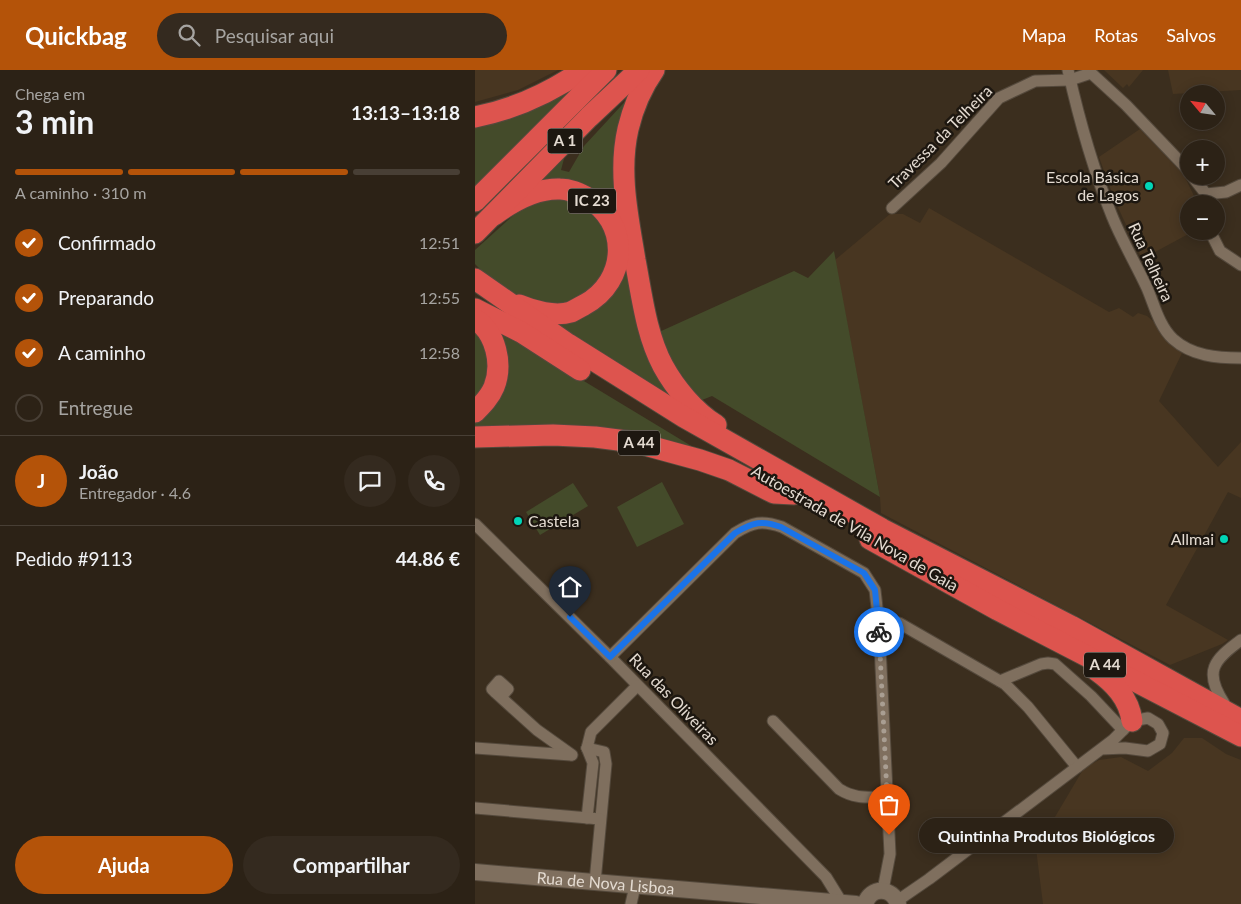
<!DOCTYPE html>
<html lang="pt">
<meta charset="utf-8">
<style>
:root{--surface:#2c2216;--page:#342a1f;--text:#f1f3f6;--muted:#a6a4a1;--line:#483f35;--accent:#b45309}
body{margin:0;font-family:Lato,sans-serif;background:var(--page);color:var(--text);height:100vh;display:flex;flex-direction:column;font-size:19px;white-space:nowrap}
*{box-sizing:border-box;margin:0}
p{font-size:16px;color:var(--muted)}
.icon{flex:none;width:28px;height:28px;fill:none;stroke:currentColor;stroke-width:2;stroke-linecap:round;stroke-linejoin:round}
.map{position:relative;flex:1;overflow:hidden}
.drawer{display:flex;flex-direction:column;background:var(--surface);width:475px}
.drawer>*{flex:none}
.needle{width:32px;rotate:299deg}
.controls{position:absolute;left:705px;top:15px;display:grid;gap:10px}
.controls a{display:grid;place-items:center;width:45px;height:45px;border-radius:50%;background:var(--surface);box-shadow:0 2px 12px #0003,0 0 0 1px var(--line);font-size:25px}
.pin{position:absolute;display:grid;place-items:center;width:42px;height:42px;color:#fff;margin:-51px -21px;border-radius:50% 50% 50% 0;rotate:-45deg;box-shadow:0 0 5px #0007}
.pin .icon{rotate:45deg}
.courier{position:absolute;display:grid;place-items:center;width:50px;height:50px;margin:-25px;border:4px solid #1a73e8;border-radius:50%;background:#fff;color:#222;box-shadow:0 1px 6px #0007}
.bubble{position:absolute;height:35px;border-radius:18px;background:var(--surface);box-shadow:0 2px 12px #0003,0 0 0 1px var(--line);font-size:16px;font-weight:700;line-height:35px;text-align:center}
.overview em{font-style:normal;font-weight:700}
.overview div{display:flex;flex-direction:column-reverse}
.overview{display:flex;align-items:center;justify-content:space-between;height:85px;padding:0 15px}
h1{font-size:32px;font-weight:700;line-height:38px}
.bar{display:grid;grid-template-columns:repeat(4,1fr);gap:8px 5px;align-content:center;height:60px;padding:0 15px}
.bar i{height:6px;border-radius:4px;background:var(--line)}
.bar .active{background:var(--accent)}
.bar p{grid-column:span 4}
.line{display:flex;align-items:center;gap:12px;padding:0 15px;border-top:1px solid var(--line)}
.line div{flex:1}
.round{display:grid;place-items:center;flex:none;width:52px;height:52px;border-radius:26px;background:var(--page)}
ol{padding:0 15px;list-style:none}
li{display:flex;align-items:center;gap:15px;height:55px}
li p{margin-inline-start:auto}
li .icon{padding:5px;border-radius:50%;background:var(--accent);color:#fff;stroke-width:4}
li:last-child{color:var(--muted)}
li i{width:28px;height:28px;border:2px solid var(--line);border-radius:50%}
.cta{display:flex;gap:10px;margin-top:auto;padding:10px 15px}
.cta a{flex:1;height:58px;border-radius:30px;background:var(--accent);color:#fff;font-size:20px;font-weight:700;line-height:58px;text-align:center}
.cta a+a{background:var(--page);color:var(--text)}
header{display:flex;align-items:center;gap:30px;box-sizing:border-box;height:70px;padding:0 25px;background:var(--accent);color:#fff}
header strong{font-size:24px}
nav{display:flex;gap:28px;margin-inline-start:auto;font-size:18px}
.search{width:350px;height:45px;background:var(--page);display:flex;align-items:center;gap:12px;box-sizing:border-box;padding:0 18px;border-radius:28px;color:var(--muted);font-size:19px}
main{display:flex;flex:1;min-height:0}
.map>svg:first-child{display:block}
</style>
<header>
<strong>Quickbag</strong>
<div class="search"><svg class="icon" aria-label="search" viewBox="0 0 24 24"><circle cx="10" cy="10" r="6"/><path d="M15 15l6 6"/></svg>Pesquisar aqui</div>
<nav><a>Mapa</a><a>Rotas</a><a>Salvos</a></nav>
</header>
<main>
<section class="drawer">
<div class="overview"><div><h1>3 min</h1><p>Chega em</p></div><em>13:13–13:18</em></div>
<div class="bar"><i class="active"></i><i class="active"></i><i class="active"></i><i></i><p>A caminho · 310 m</p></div>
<ol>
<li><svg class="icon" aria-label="check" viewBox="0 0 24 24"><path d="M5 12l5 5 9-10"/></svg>Confirmado<p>12:51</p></li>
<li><svg class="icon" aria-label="check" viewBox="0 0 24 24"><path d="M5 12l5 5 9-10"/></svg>Preparando<p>12:55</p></li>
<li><svg class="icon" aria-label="check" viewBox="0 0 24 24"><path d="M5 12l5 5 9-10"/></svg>A caminho<p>12:58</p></li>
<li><i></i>Entregue</li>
</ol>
<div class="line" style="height:90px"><b class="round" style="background:var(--accent);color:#fff">J</b><div><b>João</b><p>Entregador · 4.6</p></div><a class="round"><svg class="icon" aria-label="chat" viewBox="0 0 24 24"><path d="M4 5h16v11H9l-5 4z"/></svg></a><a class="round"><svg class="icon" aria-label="phone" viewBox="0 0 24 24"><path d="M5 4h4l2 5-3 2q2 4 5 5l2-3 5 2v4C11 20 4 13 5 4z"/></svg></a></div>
<div class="line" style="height:65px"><div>Pedido #9113</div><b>44.86 €</b></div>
<div class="cta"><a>Ajuda</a><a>Compartilhar</a></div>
</section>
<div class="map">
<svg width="766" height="834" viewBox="0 0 766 834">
<rect width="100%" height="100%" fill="#3b2e1e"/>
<g fill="#483621">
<path d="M0 0H83L43 20 0 32Z"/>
<path d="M629 0H668L654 17 652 14 648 18Z"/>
<path d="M693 0H766V20L698 24Z"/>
<path d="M665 59 709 105 719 126 721 134H714V161H719L667 189 640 131 624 87Z"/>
<path d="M454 138 634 242 644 238 658 247 663 243 672 246 679 252 693 271 707 283 684 331 743 397 766 372V428L753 422 691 535 753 570 747 574 695 595 406 443 405 427 360 190 415 144H428L445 153Z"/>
<path d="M709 668H727L751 684 766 690V834H568L561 779 609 698 624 690 646 687 673 701 697 683Z"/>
</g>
<g fill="#444b2a">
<path d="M118 0 0 119V55L42 46 71 33Z"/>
<path d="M158 23 154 185 211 338 71 251 84 250 152 185 100 112 85 108 61 114 90 85 86 100 94 102 109 76Z"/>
<path d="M90 128C109 137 133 150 135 174 136 185 131 198 129 209 120 217 109 228 98 233 82 241 45 227 30 219 19 213 9 203 0 194V180L42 142 64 131Z"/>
<path d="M359 181 405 427 237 326 227 330 217 325 209 308 197 291 184 262 319 201 333 208Z"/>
<path d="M0 258 10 271 14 290 11 312 0 329Z"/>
<path d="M22 260 41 270 223 380 0 362V350L6 347Z"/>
<path d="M187 412 209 454 162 477 142 437Z"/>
<path d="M98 413 113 436 65 465 51 442Z"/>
</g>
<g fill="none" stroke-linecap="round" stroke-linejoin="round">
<g stroke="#54493c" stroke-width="13">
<g id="street">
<path d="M593 0C604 49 618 99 637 146 647 171 661 194 672 218 679 234 684 256 698 269 717 286 742 288 766 288"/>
<path d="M717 106 731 124 730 134"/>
<path d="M731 124 751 122 766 115"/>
<path d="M417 138 466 93 524 28 560 11 595 10 616 3 651 35 714 101"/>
<path d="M735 161 745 181 766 195"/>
<path d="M0 454 135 587 351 807 367 833"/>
<path d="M404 555 424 553 530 614 553 637 602 697"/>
<path d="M135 587 260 463C278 452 287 450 307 457L389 503 400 520 404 555 415 784 408 820"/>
<path d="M525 611 566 594 573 593 580 594 616 626 648 660"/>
<path d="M26 627 33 619 24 611 17 619 21 623 62 660 97 685"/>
<path d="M749 633C728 601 739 590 766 570"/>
<path d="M298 651 364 719C380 729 392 727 411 727"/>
<path d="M0 678 96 685"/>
<path d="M112 678 129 682 131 694 120 812"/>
<path d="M112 678 116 662 162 616"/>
<path d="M112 678 118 693 112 748"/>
<path d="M0 738 125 749"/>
<path d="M422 831 454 809 638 670 657 651 673 648 683 654 688 663 685 674 673 681 650 678 626 679"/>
<path d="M156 834 160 816"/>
</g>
</g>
<g stroke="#54493c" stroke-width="18">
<g id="secondary">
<path id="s1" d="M0 802 381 834"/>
<path d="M390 834C396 816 417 817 423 834"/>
</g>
</g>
<g stroke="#54493c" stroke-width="23">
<g id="highway">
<path d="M179 0C167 17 158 38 153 59 143 102 153 147 160 190 167 226 171 264 188 296 200 318 220 342 241 355"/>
<path d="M0 47C40 39 75 23 108 0"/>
<path d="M0 131 131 0"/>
<path d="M19 145C38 131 61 118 85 119 95 119 103 123 111 127 155 151 154 211 109 235 105 237 100 240 96 242 80 247 58 241 44 235"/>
<path d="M0 163 114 47 164 0"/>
<path d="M0 209 93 274 209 347 407 459 596 556 766 650"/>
<path d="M0 239 46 262 105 300"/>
<path d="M0 249C21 263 28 294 19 317 15 327 7 335 0 342"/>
<path d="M0 367 78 365 120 367 159 372 225 390 254 400 299 423 319 424"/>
<path d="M395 469 523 540 766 666"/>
<path d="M621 600C639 613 654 628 657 651"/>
</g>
</g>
<use href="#street" stroke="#7f6f5e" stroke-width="11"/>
<use href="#secondary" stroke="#7f6f5e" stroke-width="16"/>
<use href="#highway" stroke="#dd544e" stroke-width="21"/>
</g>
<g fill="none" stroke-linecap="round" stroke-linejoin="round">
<path stroke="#a99e92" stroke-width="5" stroke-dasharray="0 9" d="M404 562 414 765"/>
<path stroke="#1a73e8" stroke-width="6" d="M95 547 135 587 260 463C278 452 287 450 306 457L389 503 400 520 404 562"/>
</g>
<g fill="#01d5b7" stroke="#1d1710" stroke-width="2">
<circle cx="674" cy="116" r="5"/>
<circle cx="43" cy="451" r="5"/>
<circle cx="749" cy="469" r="5"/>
</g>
<g text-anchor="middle" stroke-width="5" stroke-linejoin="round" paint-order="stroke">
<g fill="#1d1710" stroke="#a8a097" stroke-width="1">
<rect x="72.5" y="58.5" width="35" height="25" rx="4"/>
<rect x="93" y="118.5" width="48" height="25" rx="4"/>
<rect x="143" y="360.5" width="42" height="25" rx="4"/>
<rect x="609" y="582.5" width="42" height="25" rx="4"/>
</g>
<g font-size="15" font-weight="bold" fill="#e4dbd1">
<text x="90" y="76">A 1</text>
<text x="117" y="136">IC 23</text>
<text x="164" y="378">A 44</text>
<text x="630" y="600">A 44</text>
</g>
<g font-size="16" fill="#e4dbd1" stroke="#1d1710">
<text transform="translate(465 67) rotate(-45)" y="6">Travessa da Telheira</text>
<text transform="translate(676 192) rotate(65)" y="6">Rua Telheira</text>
<text transform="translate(380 458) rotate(30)" y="6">Autoestrada de Vila Nova de Gaia</text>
<text transform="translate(199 629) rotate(46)" y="6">Rua das Oliveiras</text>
<text dy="6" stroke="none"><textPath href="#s1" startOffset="131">Rua de Nova Lisboa</textPath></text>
</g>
<g font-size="16" fill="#e4dbd1" stroke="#1d1710" text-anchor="end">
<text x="664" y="113">Escola Básica<tspan x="664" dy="18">de Lagos</tspan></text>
<text x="53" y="457" text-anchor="start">Castela</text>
<text x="739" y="475">Allmai</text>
</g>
</g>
</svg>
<div class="controls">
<a><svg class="needle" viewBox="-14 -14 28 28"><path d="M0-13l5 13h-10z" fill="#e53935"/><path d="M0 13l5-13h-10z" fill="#a6a4a1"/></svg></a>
<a>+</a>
<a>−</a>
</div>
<div class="pin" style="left:414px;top:765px;background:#ea580c"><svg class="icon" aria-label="bag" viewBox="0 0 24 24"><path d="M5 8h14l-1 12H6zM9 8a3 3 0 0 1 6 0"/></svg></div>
<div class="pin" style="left:95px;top:547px;background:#1f2937"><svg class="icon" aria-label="home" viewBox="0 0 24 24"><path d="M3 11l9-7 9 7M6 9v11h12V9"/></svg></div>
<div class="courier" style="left:404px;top:562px"><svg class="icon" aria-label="bike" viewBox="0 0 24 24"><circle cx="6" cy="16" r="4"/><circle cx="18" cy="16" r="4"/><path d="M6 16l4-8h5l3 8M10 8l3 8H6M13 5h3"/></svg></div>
<div class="bubble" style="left:444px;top:748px;width:255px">Quintinha Produtos Biológicos</div>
</div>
</main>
